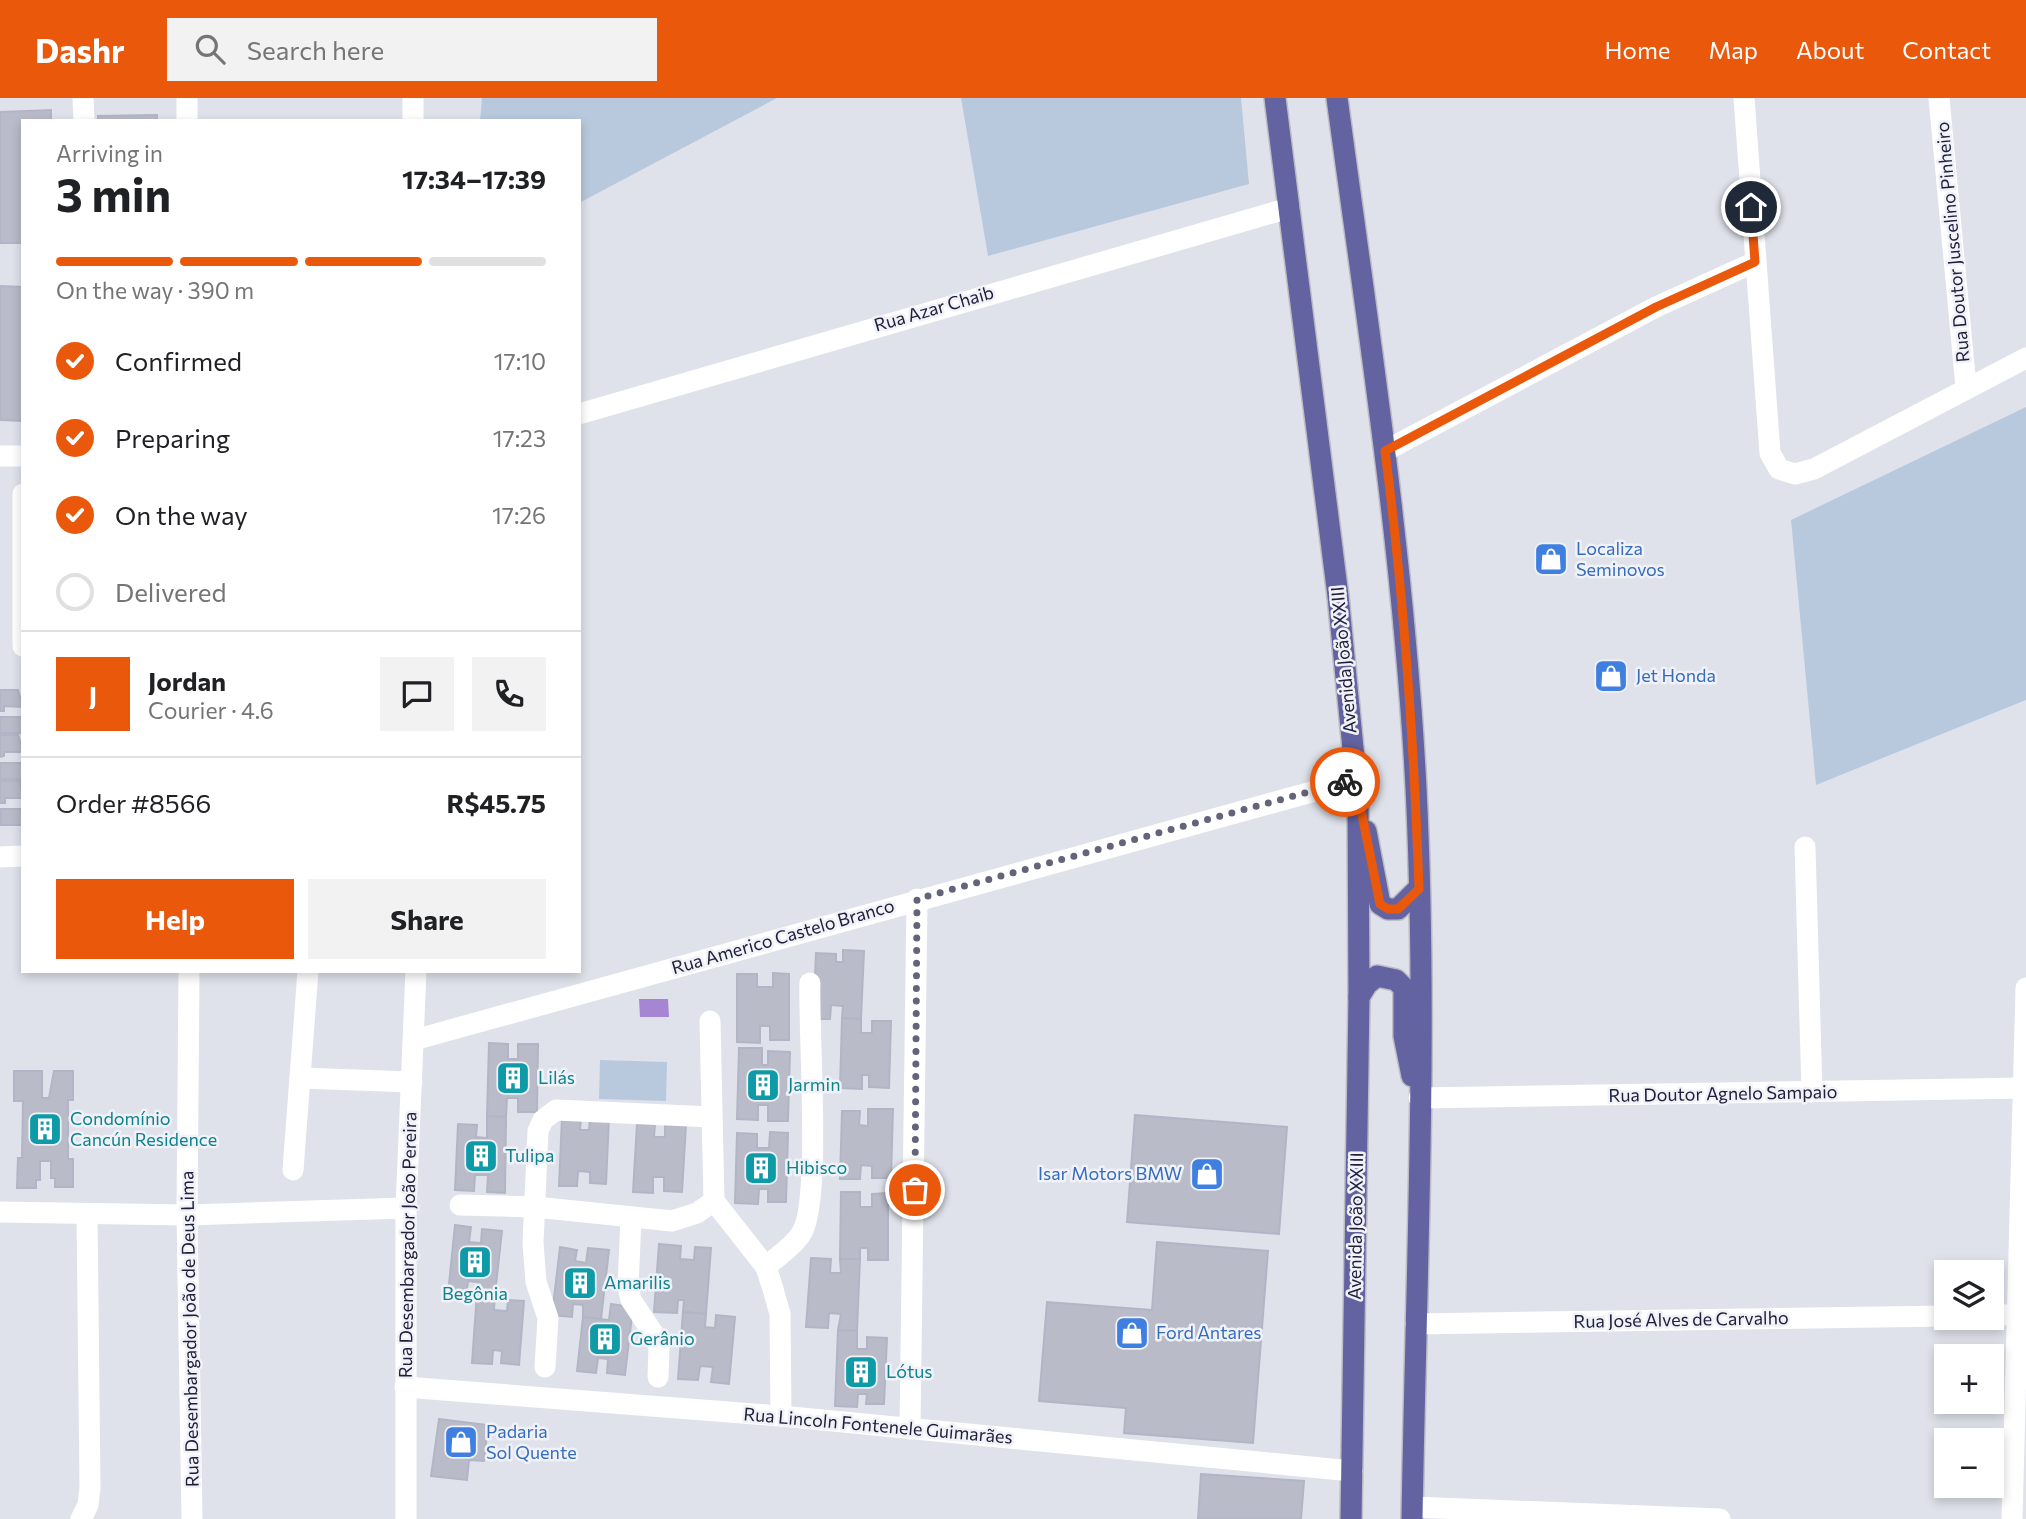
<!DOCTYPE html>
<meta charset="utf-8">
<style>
:root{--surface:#fff;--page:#f2f2f2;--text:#202124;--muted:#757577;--line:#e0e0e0;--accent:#ea580c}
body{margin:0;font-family:Commissioner,sans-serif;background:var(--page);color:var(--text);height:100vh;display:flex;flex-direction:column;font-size:26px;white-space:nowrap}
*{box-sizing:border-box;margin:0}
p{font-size:23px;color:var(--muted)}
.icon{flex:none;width:38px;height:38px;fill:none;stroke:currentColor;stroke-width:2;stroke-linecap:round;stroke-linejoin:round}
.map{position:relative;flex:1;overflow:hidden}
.details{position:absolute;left:21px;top:21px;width:560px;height:854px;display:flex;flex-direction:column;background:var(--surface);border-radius:0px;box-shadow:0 4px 10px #0003}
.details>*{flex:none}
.buttons{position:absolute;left:1934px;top:1162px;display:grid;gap:14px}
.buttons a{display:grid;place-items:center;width:70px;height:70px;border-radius:0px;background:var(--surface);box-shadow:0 4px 10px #0003;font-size:35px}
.pin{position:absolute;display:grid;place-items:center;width:60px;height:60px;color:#fff;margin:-30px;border:4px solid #fff;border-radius:50%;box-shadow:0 2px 7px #0007}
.courier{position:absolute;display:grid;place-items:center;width:70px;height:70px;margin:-35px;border:5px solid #ea580c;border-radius:50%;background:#fff;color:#222;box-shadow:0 2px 9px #0007}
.head em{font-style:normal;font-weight:700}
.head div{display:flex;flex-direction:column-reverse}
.head{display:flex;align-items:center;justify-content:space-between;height:119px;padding:0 35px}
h1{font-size:46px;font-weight:700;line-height:52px}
.bar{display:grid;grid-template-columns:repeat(4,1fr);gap:10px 7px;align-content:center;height:84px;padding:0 35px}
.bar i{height:9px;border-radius:5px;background:var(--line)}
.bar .current{background:var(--accent)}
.bar p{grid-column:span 4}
.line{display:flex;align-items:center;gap:18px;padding:0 35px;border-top:2px solid var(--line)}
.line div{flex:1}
.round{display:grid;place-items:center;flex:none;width:74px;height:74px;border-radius:0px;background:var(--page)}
ol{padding:0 35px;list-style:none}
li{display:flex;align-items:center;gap:21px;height:77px}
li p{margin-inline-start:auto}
li .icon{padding:7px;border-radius:50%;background:var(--accent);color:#fff;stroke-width:4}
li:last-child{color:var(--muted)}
li i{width:38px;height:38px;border:4px solid var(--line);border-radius:50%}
.cta{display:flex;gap:14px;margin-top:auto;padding:14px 35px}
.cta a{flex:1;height:80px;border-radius:0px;background:var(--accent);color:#fff;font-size:28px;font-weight:700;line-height:80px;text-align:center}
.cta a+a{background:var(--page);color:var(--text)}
header{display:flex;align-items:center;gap:42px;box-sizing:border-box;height:98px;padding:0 35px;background:var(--accent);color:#fff}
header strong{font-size:33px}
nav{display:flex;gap:38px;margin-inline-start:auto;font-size:24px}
.search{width:490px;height:63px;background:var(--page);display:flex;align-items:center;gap:18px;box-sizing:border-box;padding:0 24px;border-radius:0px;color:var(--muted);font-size:26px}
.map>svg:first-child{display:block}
</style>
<header>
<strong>Dashr</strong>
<div class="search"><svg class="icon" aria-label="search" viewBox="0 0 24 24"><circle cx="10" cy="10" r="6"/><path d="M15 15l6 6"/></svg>Search here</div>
<nav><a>Home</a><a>Map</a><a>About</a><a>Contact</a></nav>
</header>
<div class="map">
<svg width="2026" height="1421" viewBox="0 0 2026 1421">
<rect width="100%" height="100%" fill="#e0e2eb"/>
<g fill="#b8c9dd">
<path d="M482 0H777L579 105V23H480Z"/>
<path d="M961 0H1241L1249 86 988 158Z"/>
<path d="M2026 309V602L1816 687 1791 422Z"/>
<path d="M600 962 667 964 666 1003 599 1001Z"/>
</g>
<path fill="#a686d2" d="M639 901H668L669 919H640Z"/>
<g fill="#b9bbc9" stroke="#b2b5c5" stroke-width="2">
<path d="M51 12V23H23V145H0V14Z"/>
<path d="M157 17V23H98V18Z"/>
<path d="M0 188 23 189V323L0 322Z"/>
<path d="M0 592H18L23 609 4 608V613H0Z"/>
<path d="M0 619H23L22 635H0Z"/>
<path d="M0 637H18L23 654H4V658L0 659Z"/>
<path d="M0 665H23L22 681H0Z"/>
<path d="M0 683H20L23 700H5V705H0Z"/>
<rect x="1" y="711" width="22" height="16"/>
<path d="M843 852 864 853 861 921 842 920 843 908 831 907 830 921H813L816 855 836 856V864H843Z"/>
<path d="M773 875 789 876V942H770V928H760V945L737 944V876H757V889H773Z"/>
<path d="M842 920 861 921V935H872V923H891L889 990 869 989V977H862V991L840 990Z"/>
<path d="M489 945 508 946V961H518V946H538L537 1014H518V1000H507L506 1019 487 1018Z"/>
<path d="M739 950H762V967H768V953L790 954 788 1023H768V1007H758V1022L737 1021Z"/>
<path d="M14 973H42V1000H49L54 973H73V1002H68V1061H73V1089H55V1080H51V1063H40V1082H36V1090H17L18 1060H22L23 1003H14Z"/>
<path d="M868 1011H893L891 1080H872V1068L861 1067 860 1081H840L842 1013H860L859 1027 868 1028Z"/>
<path d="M1135 1017 1287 1029 1279 1136 1127 1124Z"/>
<path d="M487 1018 506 1019 505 1095 487 1094 488 1077H475L474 1093 455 1092 458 1026 477 1027 476 1039 487 1040Z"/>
<path d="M562 1019 581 1020 580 1032H589L590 1019 609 1020 606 1086 590 1085V1074L578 1073 577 1088H559Z"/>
<path d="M637 1026H655L654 1039H665V1026L686 1027 682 1094 664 1093V1079H653V1095L633 1094Z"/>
<path d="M770 1034 788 1035 786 1104H768V1091H759L758 1106 735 1105 737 1035 757 1036V1050H769Z"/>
<path d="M841 1094H860V1109H872V1096L888 1095V1162H868V1150H860V1161H840Z"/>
<path d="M455 1127 471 1129 469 1144 481 1145 482 1131 502 1133 495 1196 477 1194 478 1184 468 1183 466 1198 448 1196Z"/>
<path d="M1157 1144 1268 1153 1253 1345 1124 1335 1126 1310 1039 1303 1047 1204 1152 1212Z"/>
<path d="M659 1146 681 1148 680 1161 694 1162 695 1149 711 1150 706 1216 683 1214 684 1202H678L677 1215 654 1214Z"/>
<path d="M560 1149 577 1152 575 1163 586 1165 588 1150 609 1152 601 1221 583 1219V1207L573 1206 572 1219 552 1217Z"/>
<path d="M811 1160 831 1161 830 1175H841L840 1161H860L857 1233 838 1232 841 1216 829 1215 828 1230 806 1229Z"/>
<path d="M477 1194 495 1196 494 1212 507 1213 508 1202 524 1203 519 1267 501 1265 502 1253 493 1252 492 1266 472 1265Z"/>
<path d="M611 1206 633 1209 625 1277 607 1275 608 1261 598 1260 596 1275 577 1273 583 1219 609 1222Z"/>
<path d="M683 1214 706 1216 705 1229 715 1230 716 1217 735 1219 729 1286 711 1284 713 1269 700 1268 698 1282 678 1281Z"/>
<path d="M838 1232 857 1233V1251H867V1239L887 1240 884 1306H866L867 1296H858L857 1309 835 1308Z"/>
<path d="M439 1321 488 1327 484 1363 469 1362 467 1382 431 1378Z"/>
<path d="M1201 1376 1304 1383 1301 1421H1198Z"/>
</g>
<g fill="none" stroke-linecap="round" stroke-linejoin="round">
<g stroke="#bcbcc4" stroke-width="24">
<g id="major">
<path d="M1275 0 1338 498 1358 701 1359 899 1351 1421"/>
<path d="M1337 0C1368 230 1404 459 1416 690 1428 933 1416 1178 1412 1421"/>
<path d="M1366 733 1380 806 1388 811H1398L1418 791"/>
<path d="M1359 899 1367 886 1377 878 1396 882 1404 890V938L1412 978"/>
</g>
</g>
<g stroke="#fff" stroke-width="21">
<path d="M83 0 84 23"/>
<path d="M413 0V23"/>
<path d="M1744 0 1770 355 1779 371 1795 376 1814 371 2026 260"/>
<path d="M1939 0 1966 289"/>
<path d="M187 23V0"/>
<path d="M579 316 1289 110"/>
<path d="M1385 353 1656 209 1755 164"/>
<path d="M0 358H23"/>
<path d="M23 396V548"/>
<path d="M1805 749 1812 994"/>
<path d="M0 759 23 758"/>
<path d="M189 873 187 1117 192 1421"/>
<path d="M710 923 714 1103 766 1169 773 1191 780 1216 781 1318"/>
<path d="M414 942 1355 682"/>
<path d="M300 980 412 984"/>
<path d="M1419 1000 2026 990"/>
<path d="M293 1072 308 873"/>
<path d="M460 1107 535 1109 672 1123 697 1115 714 1103"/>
<path d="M0 1114 187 1117 406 1110"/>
<path d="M631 1120 628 1189 631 1202 655 1238 659 1250 658 1279"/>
<path d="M766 1169C776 1159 793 1149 801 1136 822 1106 808 933 810 885"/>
<path d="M1992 1217H2026"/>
<path d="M1416 1226 1946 1218"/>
<path d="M545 1269 548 1220 536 1184 533 1145 538 1033 543 1022 556 1012 712 1019"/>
<path d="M405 1289 781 1318 1352 1373"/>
<path d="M910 1331 917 801"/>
<path d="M1413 1409 1720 1421"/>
<path d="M81 1421 88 1407 90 1390 87 1116"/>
<path d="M406 1421V1110L416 873"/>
<path d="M2012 1421 2026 890"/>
</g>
<use href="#major" stroke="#6363a2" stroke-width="21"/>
</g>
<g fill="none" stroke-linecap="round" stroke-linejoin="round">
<path stroke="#636479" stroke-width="7" stroke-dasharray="0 12.6" d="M915 1092 917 801 1345 684"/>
<path stroke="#ea580c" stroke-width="9" d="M1345 684 1355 682 1380 806 1388 811H1398L1419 791C1414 645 1404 498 1385 353L1656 209 1755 164 1751 109"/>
</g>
<defs>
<g id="shop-square" transform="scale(1.75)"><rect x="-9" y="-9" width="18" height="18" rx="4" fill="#3f7fe0" stroke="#f0f2f8"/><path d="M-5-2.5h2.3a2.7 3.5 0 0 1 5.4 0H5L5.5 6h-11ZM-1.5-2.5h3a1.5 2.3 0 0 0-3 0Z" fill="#fff"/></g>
<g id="building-square" transform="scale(1.75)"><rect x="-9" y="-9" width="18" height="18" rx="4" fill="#0f9aa8" stroke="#f0f2f8"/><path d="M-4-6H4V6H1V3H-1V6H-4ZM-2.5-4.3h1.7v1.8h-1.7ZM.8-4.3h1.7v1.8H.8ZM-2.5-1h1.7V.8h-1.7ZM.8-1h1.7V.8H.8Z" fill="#fff"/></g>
</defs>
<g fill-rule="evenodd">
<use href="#shop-square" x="1551" y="461"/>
<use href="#shop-square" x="1611" y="578"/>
<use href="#building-square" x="513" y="980"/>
<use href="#building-square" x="763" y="987"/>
<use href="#building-square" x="45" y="1031"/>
<use href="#building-square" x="481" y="1058"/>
<use href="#building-square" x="761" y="1070"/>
<use href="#shop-square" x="1207" y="1076"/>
<use href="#building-square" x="475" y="1164"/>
<use href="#building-square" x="580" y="1185"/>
<use href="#shop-square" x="1132" y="1235"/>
<use href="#building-square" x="605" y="1241"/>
<use href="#building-square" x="861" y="1274"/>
<use href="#shop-square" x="461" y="1344"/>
</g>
<g text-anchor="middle" stroke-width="5" stroke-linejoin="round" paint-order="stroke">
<g font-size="18" fill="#20203c" stroke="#f0f2f8">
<text transform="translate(1953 144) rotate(-95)" y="6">Rua Doutor Juscelino Pinheiro</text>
<text transform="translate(934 211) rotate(-16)" y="6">Rua Azar Chaib</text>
<text transform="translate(1344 562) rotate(-95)" y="6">Avenida João XXIII</text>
<text transform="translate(783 839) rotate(-16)" y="6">Rua Americo Castelo Branco</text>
<text transform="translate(1723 996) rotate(-1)" y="6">Rua Doutor Agnelo Sampaio</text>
<text transform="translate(1356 1128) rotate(-89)" y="6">Avenida João XXIII</text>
<text transform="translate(408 1147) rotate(-89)" y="6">Rua Desembargador João Pereira</text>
<text transform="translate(1681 1222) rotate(-1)" y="6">Rua José Alves de Carvalho</text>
<text transform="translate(190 1231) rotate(-91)" y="6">Rua Desembargador João de Deus Lima</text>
<text transform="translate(878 1328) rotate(5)" y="6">Rua Lincoln Fontenele Guimarães</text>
</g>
<g font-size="18" fill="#366cbe" stroke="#f0f2f8" text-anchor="start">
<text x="1576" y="457">Localiza<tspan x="1576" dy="21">Seminovos</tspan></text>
<text x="1636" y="584">Jet Honda</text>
<text x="1182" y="1082" text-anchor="end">Isar Motors BMW</text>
<text x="1156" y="1241">Ford Antares</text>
<text x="486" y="1340">Padaria<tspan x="486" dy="21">Sol Quente</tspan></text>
</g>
<g font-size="18" fill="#0d838f" stroke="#f0f2f8" text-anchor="start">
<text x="538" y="986">Lilás</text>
<text x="788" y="993">Jarmin</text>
<text x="70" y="1027">Condomínio<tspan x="70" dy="21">Cancún Residence</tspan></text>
<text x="505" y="1064">Tulipa</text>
<text x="786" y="1076">Hibisco</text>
<text x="604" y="1191">Amarilis</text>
<text x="475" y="1202" text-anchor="middle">Begônia</text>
<text x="630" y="1247">Gerânio</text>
<text x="886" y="1280">Lótus</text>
</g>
</g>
</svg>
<div class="buttons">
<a><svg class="icon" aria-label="layers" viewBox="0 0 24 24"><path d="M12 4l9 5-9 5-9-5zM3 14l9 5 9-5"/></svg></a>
<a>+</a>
<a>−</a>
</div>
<div class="pin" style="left:915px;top:1092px;background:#ea580c"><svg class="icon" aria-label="bag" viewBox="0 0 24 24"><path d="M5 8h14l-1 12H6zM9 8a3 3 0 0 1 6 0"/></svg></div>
<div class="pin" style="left:1751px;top:109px;background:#1f2937"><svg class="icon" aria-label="home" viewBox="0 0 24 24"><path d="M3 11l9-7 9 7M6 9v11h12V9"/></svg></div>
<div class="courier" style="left:1345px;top:684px"><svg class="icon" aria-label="bike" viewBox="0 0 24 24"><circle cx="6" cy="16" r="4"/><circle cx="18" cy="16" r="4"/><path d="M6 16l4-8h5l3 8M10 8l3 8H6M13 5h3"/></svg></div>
<section class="details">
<div class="head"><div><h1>3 min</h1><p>Arriving in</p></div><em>17:34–17:39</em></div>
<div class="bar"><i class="current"></i><i class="current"></i><i class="current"></i><i></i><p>On the way · 390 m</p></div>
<ol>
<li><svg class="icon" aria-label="check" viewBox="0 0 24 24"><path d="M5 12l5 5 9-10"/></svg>Confirmed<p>17:10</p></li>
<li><svg class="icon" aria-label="check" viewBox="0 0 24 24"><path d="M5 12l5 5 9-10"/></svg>Preparing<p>17:23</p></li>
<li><svg class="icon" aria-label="check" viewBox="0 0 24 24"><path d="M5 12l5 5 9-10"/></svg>On the way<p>17:26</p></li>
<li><i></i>Delivered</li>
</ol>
<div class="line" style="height:126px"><b class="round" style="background:var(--accent);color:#fff">J</b><div><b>Jordan</b><p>Courier · 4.6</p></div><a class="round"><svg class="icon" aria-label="chat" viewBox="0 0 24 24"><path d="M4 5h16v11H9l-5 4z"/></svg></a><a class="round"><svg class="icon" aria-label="phone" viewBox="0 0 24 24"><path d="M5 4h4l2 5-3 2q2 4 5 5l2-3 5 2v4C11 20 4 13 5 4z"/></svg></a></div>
<div class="line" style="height:91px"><div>Order #8566</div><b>R$45.75</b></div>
<div class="cta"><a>Help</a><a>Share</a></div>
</section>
</div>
